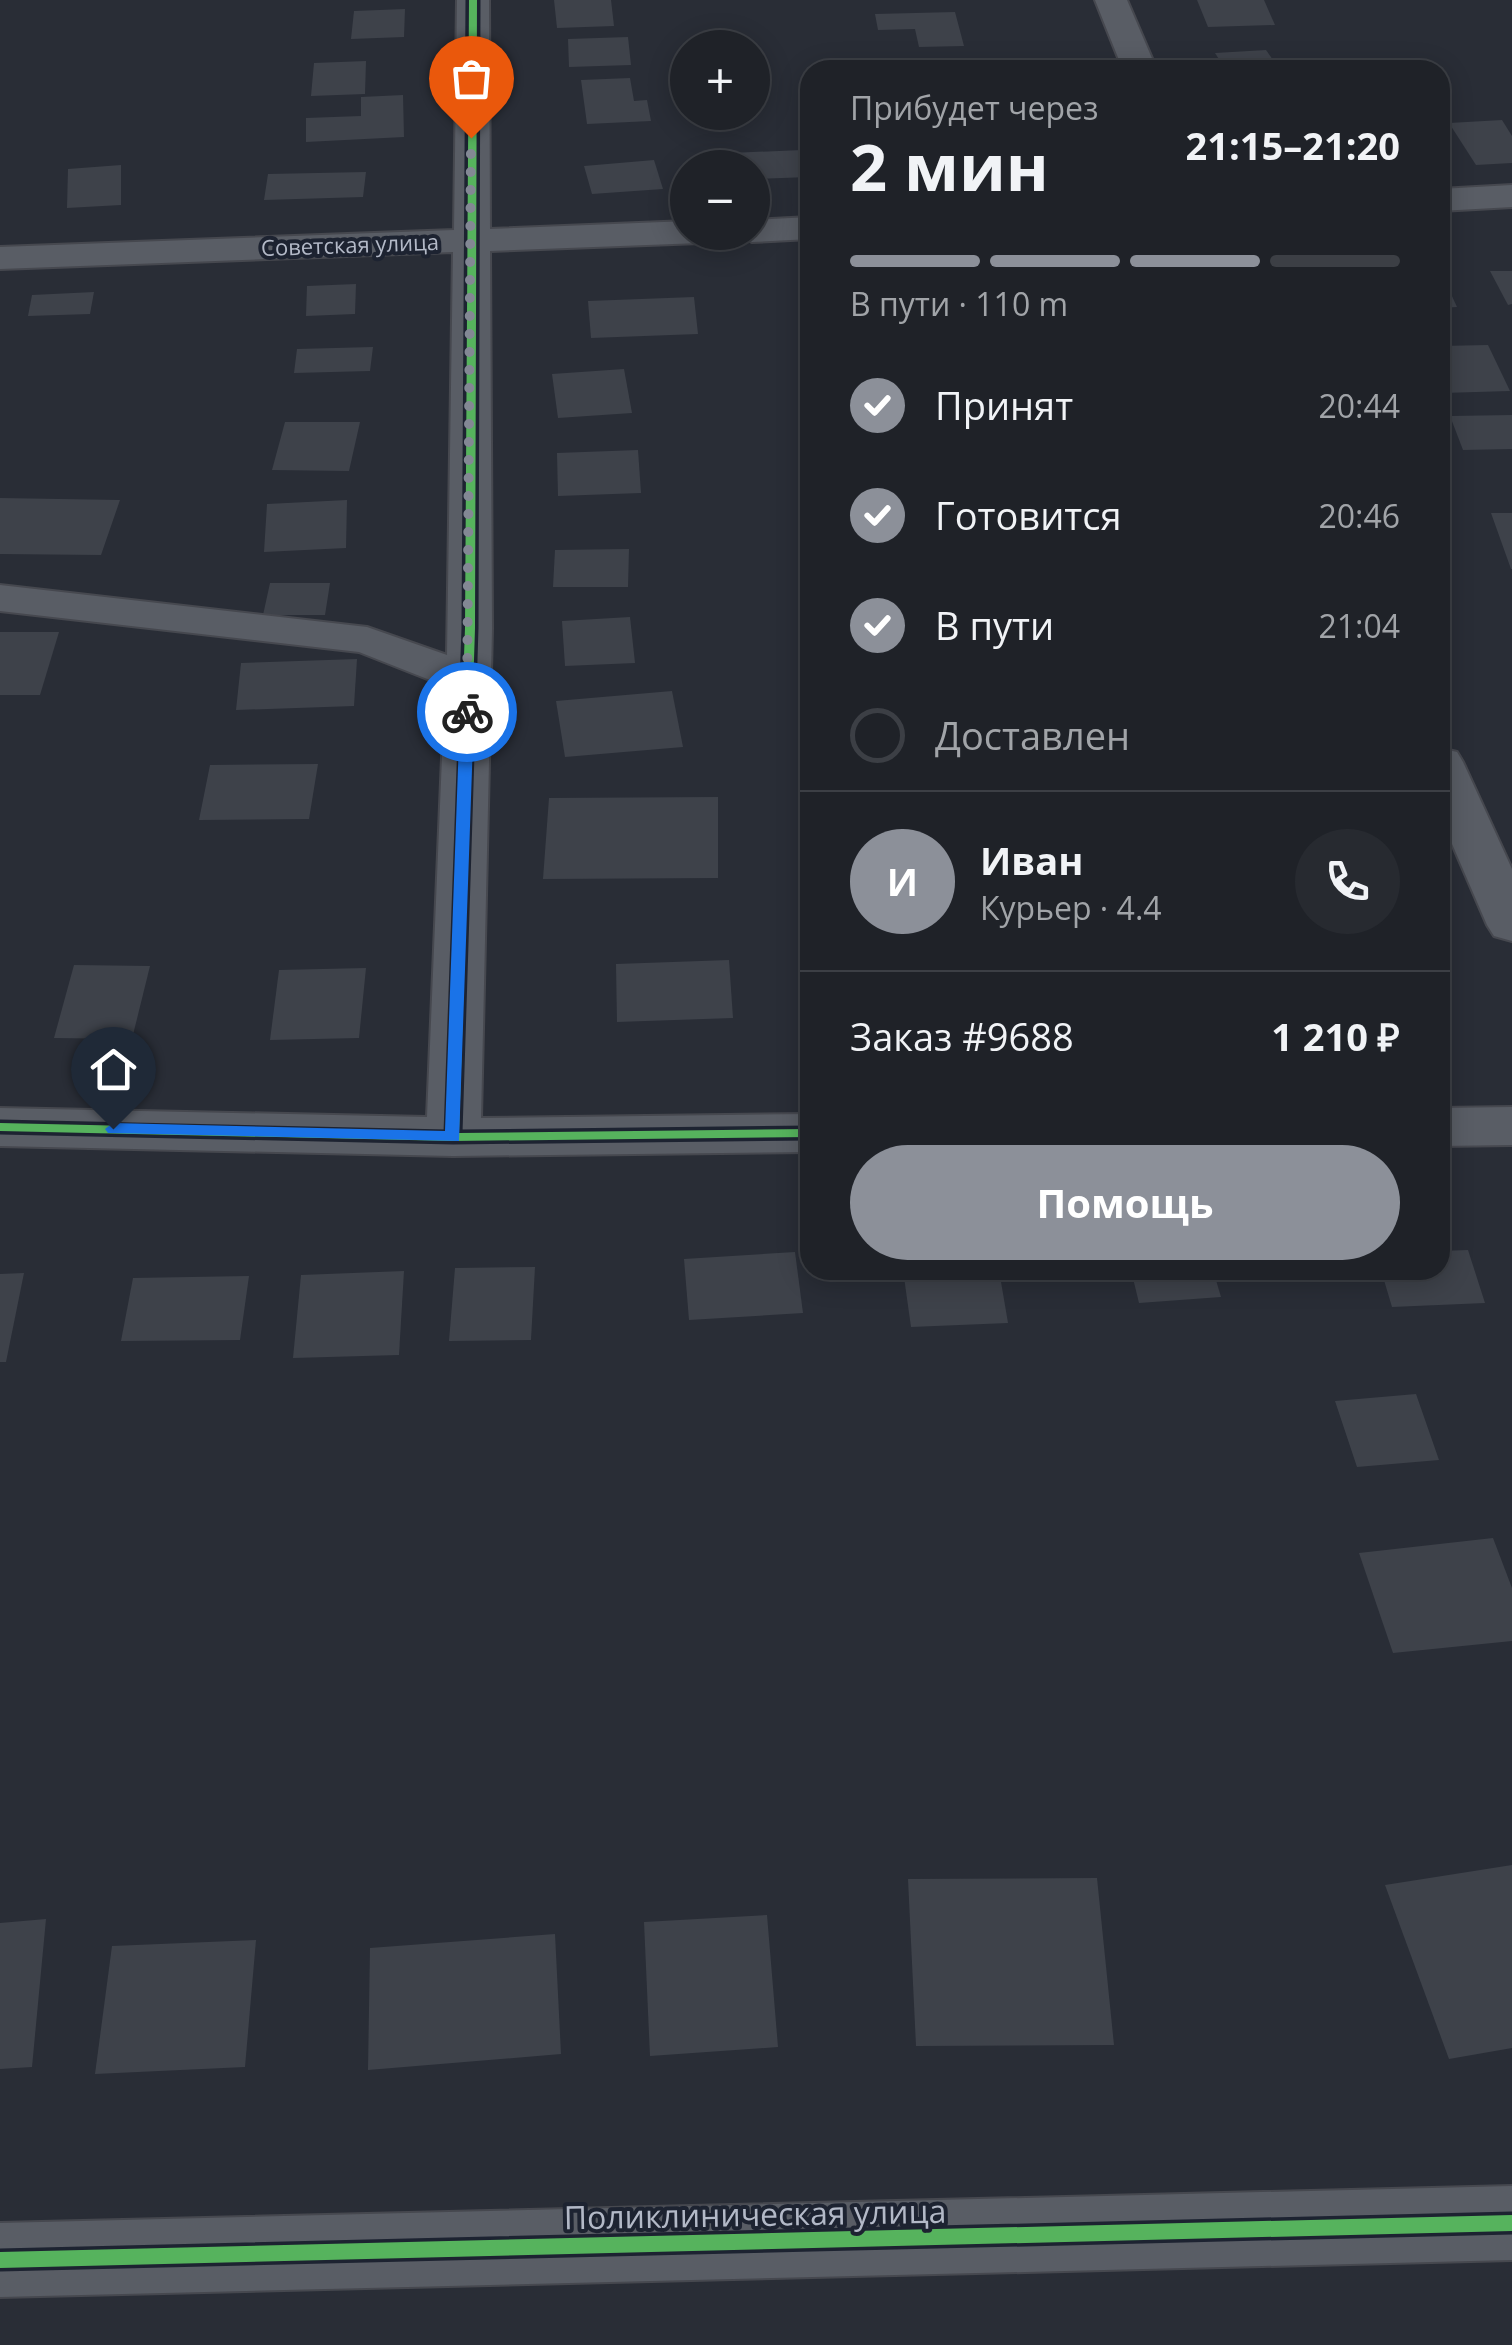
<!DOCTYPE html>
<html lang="ru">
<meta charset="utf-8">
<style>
:root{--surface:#1f2228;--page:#272a30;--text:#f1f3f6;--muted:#a1a4a8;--line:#3c3f45;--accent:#8c9099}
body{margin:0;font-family:"Open Sans",sans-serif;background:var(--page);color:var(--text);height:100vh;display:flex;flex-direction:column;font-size:38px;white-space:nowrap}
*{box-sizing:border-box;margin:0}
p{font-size:32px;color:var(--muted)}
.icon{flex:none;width:55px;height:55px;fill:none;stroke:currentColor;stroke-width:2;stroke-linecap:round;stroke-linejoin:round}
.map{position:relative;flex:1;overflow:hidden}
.drawer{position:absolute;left:800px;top:60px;width:650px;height:1220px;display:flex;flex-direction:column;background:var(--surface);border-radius:30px;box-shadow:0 5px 25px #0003,0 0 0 2px var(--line)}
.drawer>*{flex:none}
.fabs{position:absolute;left:670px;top:30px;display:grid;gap:20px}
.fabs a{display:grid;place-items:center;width:100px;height:100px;border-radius:50%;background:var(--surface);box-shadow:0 5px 25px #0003,0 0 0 2px var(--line);font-size:50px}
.pin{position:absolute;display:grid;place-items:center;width:85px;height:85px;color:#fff;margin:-102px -42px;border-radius:50% 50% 50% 0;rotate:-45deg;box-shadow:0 0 10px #0007}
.pin .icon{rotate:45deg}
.courier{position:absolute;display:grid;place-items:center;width:100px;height:100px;margin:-50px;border:8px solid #1a73e8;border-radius:50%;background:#fff;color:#222;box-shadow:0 2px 12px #0007}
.summary em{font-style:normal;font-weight:700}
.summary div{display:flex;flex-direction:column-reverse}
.summary{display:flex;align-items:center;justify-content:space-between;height:170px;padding:0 50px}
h1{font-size:65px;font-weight:700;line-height:75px}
.bar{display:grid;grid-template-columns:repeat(4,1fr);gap:15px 10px;align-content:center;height:120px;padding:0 50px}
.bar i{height:12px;border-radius:8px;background:var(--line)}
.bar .active{background:var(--accent)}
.bar p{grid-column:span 4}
.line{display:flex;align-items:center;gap:25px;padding:0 50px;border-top:2px solid var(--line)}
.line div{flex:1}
.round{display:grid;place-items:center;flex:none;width:105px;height:105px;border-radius:52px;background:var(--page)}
ol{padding:0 50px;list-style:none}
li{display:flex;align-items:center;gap:30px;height:110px}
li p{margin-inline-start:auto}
li .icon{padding:10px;border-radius:50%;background:var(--accent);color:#fff;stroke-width:4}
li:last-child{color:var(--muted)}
li i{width:55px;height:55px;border:5px solid var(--line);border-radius:50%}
.cta{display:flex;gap:20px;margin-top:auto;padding:20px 50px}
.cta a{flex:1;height:115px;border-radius:60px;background:var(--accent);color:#fff;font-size:40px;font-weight:700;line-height:115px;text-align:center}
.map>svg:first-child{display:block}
</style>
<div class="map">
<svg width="1512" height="2345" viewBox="0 0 1512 2345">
<rect width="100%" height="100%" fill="#292d36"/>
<g fill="#3e424a">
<path d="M554 0H611L614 26 557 28Z"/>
<path d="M1197 0H1264L1275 25 1208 27Z"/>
<path d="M405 9 404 37 351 39 354 11Z"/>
<path d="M955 12 964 46 919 47 915 29 878 30 875 14Z"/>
<path d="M628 37 631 65 569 67 568 39Z"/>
<path d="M1266 50 1280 70H1226L1215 53Z"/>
<path d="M969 60 972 70H916L914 62Z"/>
<path d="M366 61 365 94 311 96 314 63Z"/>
<path d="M630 78 634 101 647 100 651 121 587 124 581 80Z"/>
<path d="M403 95 404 137 306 142V118L361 116V97Z"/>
<path d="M1502 120 1512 136V163L1476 165 1449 123Z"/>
<path d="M802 150 809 177 752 179V168H733L730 153Z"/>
<path d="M654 160 663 189 592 194 584 166Z"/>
<path d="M121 165V205L67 208 68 169Z"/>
<path d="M366 172 363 197 264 200 268 174Z"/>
<path d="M1440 270 1457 307 1440 308Z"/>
<path d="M1490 271H1512V304L1508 305Z"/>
<path d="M356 284 355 314 306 316 307 286Z"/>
<path d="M94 292 90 314 28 316 32 295Z"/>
<path d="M694 297 698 334 591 338 588 301Z"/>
<path d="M1488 345 1510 391 1443 393 1440 346Z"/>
<path d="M373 347 370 371 294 373 297 349Z"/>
<path d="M624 369 632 413 558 418 552 374Z"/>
<path d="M1512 415V449L1463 450 1450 416Z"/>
<path d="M285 422H360L349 471 272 470Z"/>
<path d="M638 450 641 493 558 496 557 453Z"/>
<path d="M0 498 120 500 101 555 0 554Z"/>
<path d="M347 500 346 548 264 552 267 504Z"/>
<path d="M1491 513H1512V569H1511Z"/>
<path d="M629 549 628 587H553L555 550Z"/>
<path d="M270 583H330L325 615H263Z"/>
<path d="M630 617 635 663 565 666 562 621Z"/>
<path d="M0 632H59L40 695H0Z"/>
<path d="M357 659 354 706 236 710 241 663Z"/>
<path d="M672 691 683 747 565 757 556 701Z"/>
<path d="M318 764 309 819 199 820 210 765Z"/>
<path d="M718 797V878L543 879 549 798Z"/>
<path d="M729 960 733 1018 617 1022 616 964Z"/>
<path d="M74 965 150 966 132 1039 54 1038Z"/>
<path d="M366 968 359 1038 270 1040 279 970Z"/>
<path d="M1468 1250 1485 1303 1392 1307 1381 1270H1440V1251Z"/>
<path d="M795 1252 803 1313 689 1320 684 1259Z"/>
<path d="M535 1267 531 1340 449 1341 455 1268Z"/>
<path d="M903 1270H999L1008 1323 911 1327Z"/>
<path d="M1131 1270H1213L1221 1297 1139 1303Z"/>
<path d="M404 1271 399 1355 293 1358 301 1275Z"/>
<path d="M24 1273 6 1362H0V1274Z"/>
<path d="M249 1276 240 1340 121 1341 133 1278Z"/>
<path d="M1416 1394 1439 1460 1357 1467 1335 1401Z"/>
<path d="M1493 1538 1512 1588V1641L1393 1653 1359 1553Z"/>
<path d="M1512 1865V2048L1449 2059 1385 1885Z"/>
<path d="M1097 1878 1114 2045 916 2046 908 1879Z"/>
<path d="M767 1915 778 2047 650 2056 644 1922Z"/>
<path d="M46 1919 32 2067 0 2069V1923Z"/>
<path d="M555 1934 561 2054 368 2070 370 1948Z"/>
<path d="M256 1940 245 2067 95 2074 112 1946Z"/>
</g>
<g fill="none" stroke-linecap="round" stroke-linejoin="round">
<g stroke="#46484f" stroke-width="4">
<g id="minor">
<path d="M457 0H489L490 229 688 221V232H718L713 240 700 243 490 251 492 628 481 1118 810 1114V1152L453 1156 0 1146V1108L427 1117 445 686 359 652 0 611V585L367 627 447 655 453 252 0 269V247L454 230Z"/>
<path d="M1095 0H1127L1157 70H1123Z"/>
<path d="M1512 185V207L1440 211V189Z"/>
<path d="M810 217V239L752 242 735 232H752V220Z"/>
<path d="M1440 748 1457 752 1463 762 1512 869V941L1494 936 1487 925 1440 816Z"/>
<path d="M1512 1107V1145L1440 1146V1108Z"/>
<path d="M1512 2186V2260L0 2297V2223Z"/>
</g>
</g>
<use href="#minor" fill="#595d65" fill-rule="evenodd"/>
<g stroke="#1d2331" stroke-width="7">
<g id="cycleway">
<path d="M469 0H477L475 628 459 1133 810 1129V1137L453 1141 0 1131V1123L447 1133 465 628Z"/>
<path d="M1512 2215V2231L0 2268V2252Z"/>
</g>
</g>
<use href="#cycleway" fill="#56b35d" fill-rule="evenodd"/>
</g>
<path fill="#1a73e8" d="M467 708 474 712 459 1141 108 1133 105 1129 113 1123 445 1131 460 712Z"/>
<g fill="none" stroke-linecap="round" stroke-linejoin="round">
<path stroke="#838894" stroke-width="10" stroke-dasharray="0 18" d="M467 712 471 138"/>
</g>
<g text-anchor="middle" stroke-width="8" stroke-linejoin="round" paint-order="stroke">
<g font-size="22" fill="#b3b9c7" stroke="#1d2331">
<text transform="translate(350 245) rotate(-2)" y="8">Советская улица</text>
</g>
<g font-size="32" fill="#b3b9c7" stroke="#1d2331">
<text transform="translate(755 2215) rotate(-1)" y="11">Поликлиническая улица</text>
</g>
</g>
</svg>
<div class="fabs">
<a>+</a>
<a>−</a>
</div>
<div class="pin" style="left:471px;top:138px;background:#ea580c"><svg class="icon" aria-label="bag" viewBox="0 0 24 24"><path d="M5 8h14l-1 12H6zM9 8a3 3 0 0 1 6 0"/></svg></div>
<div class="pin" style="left:113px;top:1129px;background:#1f2937"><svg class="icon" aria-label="home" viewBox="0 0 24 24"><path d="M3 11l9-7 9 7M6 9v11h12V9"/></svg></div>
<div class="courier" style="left:467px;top:712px"><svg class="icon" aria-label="bike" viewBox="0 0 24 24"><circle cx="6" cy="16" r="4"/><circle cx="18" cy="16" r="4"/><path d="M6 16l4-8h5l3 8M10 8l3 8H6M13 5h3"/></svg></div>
<section class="drawer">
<div class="summary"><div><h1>2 мин</h1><p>Прибудет через</p></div><em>21:15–21:20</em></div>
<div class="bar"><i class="active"></i><i class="active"></i><i class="active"></i><i></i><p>В пути · 110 m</p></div>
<ol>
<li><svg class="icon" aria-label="check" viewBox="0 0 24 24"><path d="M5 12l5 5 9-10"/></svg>Принят<p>20:44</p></li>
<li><svg class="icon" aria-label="check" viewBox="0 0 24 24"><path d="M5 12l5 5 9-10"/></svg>Готовится<p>20:46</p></li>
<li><svg class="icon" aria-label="check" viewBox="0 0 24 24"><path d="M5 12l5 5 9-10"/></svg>В пути<p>21:04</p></li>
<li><i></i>Доставлен</li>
</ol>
<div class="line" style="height:180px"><b class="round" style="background:var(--accent);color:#fff">И</b><div><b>Иван</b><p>Курьер · 4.4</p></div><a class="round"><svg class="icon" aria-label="phone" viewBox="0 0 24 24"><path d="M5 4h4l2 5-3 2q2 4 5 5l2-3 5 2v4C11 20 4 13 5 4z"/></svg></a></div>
<div class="line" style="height:130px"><div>Заказ #9688</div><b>1 210 ₽</b></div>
<div class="cta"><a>Помощь</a></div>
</section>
</div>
